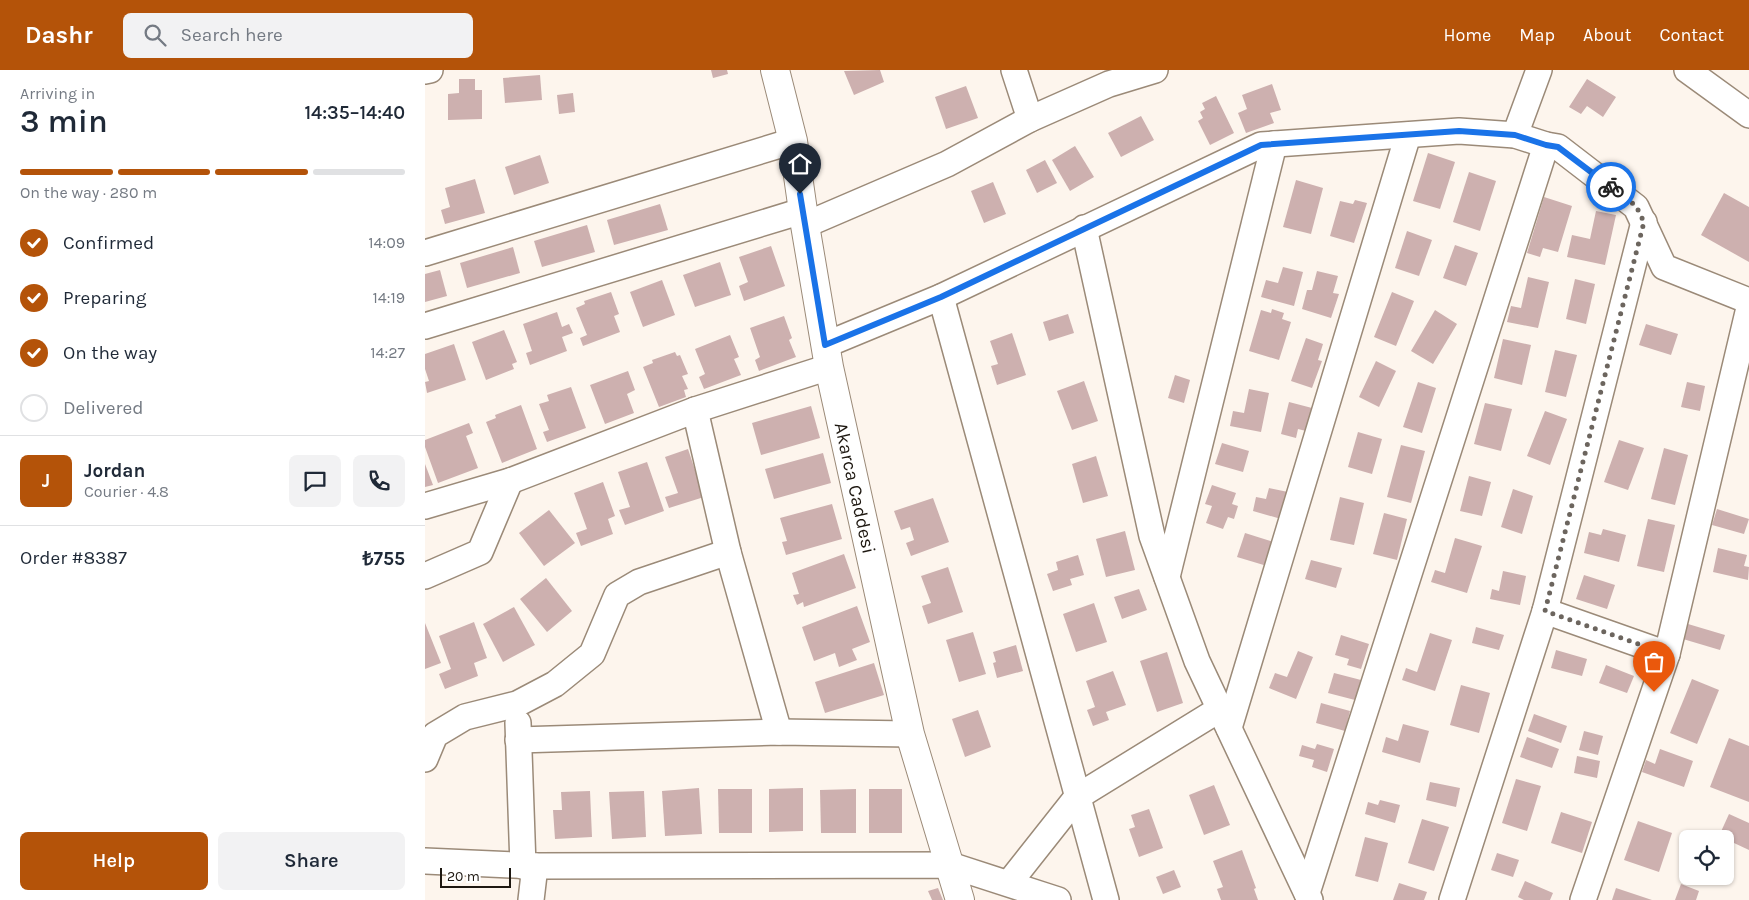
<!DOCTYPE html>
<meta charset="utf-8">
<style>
:root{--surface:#fff;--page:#f2f2f3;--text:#1f2937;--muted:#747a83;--line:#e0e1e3;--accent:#b45309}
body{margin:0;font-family:Karla,sans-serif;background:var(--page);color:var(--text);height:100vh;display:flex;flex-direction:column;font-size:19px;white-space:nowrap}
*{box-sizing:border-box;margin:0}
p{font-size:16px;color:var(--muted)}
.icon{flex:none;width:28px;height:28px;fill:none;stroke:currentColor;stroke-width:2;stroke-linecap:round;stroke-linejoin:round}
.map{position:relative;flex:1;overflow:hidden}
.details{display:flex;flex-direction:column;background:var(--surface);width:425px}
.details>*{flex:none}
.controls{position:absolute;left:1254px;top:760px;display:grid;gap:10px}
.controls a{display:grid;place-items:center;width:55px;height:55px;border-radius:8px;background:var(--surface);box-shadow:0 1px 4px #0004;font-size:25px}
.scale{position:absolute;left:15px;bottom:12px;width:71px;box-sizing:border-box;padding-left:5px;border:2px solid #1e1811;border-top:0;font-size:14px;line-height:18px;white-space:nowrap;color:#1e1811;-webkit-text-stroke:4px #fff;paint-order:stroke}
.pin{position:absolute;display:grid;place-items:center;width:42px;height:42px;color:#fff;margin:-51px -21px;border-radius:50% 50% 50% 0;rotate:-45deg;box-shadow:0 0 5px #0007}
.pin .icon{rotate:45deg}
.courier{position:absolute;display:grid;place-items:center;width:50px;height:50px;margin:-25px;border:4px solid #1a73e8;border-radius:50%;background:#fff;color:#222;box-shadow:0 1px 6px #0007}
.summary em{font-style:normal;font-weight:600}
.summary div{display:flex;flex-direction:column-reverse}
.summary{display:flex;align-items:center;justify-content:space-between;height:85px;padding:0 20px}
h1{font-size:32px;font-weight:600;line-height:38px}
.bar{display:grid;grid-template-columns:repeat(4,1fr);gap:8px 5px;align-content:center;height:60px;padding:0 20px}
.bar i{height:6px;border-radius:4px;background:var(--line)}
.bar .current{background:var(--accent)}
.bar p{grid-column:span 4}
.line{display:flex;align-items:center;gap:12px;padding:0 20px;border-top:1px solid var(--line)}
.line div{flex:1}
.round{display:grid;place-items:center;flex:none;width:52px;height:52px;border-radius:8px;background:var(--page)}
ol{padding:0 20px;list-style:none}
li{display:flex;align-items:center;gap:15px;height:55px}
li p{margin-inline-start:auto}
li .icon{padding:5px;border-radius:50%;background:var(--accent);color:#fff;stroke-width:4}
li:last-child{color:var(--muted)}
li i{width:28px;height:28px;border:2px solid var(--line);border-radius:50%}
.action{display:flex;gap:10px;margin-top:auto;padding:10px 20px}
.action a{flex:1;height:58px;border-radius:8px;background:var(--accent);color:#fff;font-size:20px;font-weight:600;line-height:58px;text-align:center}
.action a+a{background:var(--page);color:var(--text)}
header{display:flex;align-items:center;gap:30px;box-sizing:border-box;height:70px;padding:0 25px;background:var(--accent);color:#fff}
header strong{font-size:24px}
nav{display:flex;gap:28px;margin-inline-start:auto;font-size:18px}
.search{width:350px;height:45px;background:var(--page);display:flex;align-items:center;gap:12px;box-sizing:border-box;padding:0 18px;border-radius:8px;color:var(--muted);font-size:19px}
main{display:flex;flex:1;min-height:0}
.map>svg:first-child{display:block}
</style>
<header>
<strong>Dashr</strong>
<div class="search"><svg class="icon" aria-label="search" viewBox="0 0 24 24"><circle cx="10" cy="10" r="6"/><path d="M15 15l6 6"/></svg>Search here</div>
<nav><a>Home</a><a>Map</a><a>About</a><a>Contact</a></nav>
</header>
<main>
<section class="details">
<div class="summary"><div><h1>3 min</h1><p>Arriving in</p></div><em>14:35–14:40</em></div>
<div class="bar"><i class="current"></i><i class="current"></i><i class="current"></i><i></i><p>On the way · 280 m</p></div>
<ol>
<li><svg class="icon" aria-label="check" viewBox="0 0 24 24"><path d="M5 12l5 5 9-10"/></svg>Confirmed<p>14:09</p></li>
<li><svg class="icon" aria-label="check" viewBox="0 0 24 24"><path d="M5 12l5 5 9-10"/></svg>Preparing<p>14:19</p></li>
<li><svg class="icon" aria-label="check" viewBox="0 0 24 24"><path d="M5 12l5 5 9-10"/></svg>On the way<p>14:27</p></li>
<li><i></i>Delivered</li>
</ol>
<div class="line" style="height:90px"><b class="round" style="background:var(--accent);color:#fff">J</b><div><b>Jordan</b><p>Courier · 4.8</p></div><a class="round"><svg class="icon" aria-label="chat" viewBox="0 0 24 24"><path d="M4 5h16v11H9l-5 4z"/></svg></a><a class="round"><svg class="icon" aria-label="phone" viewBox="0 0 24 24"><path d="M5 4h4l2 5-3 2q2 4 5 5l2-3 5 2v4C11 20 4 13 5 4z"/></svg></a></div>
<div class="line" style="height:65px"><div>Order #8387</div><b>₺755</b></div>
<div class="action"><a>Help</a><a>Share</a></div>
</section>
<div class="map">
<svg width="1324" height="830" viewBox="0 0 1324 830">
<rect width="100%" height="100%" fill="#fdf5ed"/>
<g fill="#cdb0af">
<path d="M286 0H302L303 4 288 8Z"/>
<path d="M455 0 459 12 429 25 419 1Z"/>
<path d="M115 5 117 30 80 33 78 8Z"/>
<path d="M34 9H50V20H57V49L23 50V24L34 23Z"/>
<path d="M1162 9 1191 27 1178 47 1162 36 1156 44 1144 37Z"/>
<path d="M847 14 856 40 845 43 849 53 821 63 813 43 822 39 817 25Z"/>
<path d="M541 16 553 48 521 59 510 27Z"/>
<path d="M148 23 150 42 134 44 132 25Z"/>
<path d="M791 26 809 63 785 75 773 51 778 48 775 42 780 39 777 33Z"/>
<path d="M716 46 729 70 696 87 683 63Z"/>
<path d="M650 76 669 107 645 121 627 90Z"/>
<path d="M1003 83 1030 92 1015 139 988 131Z"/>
<path d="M115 85 124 113 89 125 80 97Z"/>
<path d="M620 90 632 113 612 123 601 100Z"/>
<path d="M1044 102 1071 111 1055 161 1028 152Z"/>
<path d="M50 109 60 143 20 154 16 140 25 137 20 118Z"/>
<path d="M871 110 898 118 886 164 858 157Z"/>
<path d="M568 112 581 144 559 153 546 121Z"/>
<path d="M1299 123 1324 137V192L1276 165Z"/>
<path d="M1119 127 1147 136 1133 182 1118 178 1115 187 1102 183Z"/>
<path d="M930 130 942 133 929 173 905 166 915 131 928 134Z"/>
<path d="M235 134 243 160 189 175 182 150Z"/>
<path d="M1171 141 1191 145 1180 195 1142 187 1147 165 1165 169Z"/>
<path d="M162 155 170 182 117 197 109 171Z"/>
<path d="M982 161 1007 170 994 206 970 198Z"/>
<path d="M1030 175 1053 183 1041 216 1018 208Z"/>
<path d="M346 176 360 216 319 231 314 216 323 212 314 187Z"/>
<path d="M88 177 95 203 42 218 35 193Z"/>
<path d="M295 192 306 225 270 237 258 205Z"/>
<path d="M858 197 878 202 869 236 836 227 841 210 853 213Z"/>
<path d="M15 200 22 226 0 232V204Z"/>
<path d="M892 201 913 206 908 223 914 224 906 248 877 239 882 220H887Z"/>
<path d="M1103 207 1124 212 1113 258 1082 252 1086 236 1096 238Z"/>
<path d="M1150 209 1170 214 1161 254 1141 249Z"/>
<path d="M237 210 250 245 218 257 205 222Z"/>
<path d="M186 222 194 244 189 246 195 262 158 276 155 268 162 265 151 238 160 234 159 231Z"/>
<path d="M967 222 989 231 971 276 949 267Z"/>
<path d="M847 239 859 243 857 249 866 252 854 290 824 281 836 240 846 243Z"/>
<path d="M1010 240 1032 254 1008 294 986 281Z"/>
<path d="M132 242 137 257 144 254 148 263 137 267 142 281 105 295 101 283 107 281 98 254Z"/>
<path d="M643 244 649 263 624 271 618 252Z"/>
<path d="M359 246 367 268 364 270 371 287 334 301 330 290 335 287 325 258Z"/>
<path d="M1221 254 1253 264 1246 285 1214 275Z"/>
<path d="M79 260 92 292 87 294 89 299 61 310 47 272Z"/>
<path d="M587 263 601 305 572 315 566 296 573 294 565 271Z"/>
<path d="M305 265 314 287 309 289 316 305 279 319 274 307 280 304 270 279Z"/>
<path d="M881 268 898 274 893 290 897 291 887 318 866 311Z"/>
<path d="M1078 269 1106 275 1097 315 1069 308Z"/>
<path d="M29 274 41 310 2 323 0 312 4 311 0 299V284Z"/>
<path d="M1130 280 1152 285 1141 327 1120 322Z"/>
<path d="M250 282 252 286 255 285 263 304 257 306 263 319 259 320 261 327 234 337 218 297 228 293 227 290Z"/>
<path d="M951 291 971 301 954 337 934 327Z"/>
<path d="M203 301 210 320 202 324 209 343 180 354 165 315Z"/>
<path d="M750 305 765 310 759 333 743 328Z"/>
<path d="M659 311 673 351 647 360 632 321Z"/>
<path d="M993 312 1011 318 997 363 978 357Z"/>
<path d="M1262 312 1280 316 1275 341 1256 337Z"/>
<path d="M146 317 161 358 122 372 118 362 124 360 114 334 124 331 122 325Z"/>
<path d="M824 319 844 323 836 362 805 356 808 341 819 343Z"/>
<path d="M864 332 887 338 881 361 873 359 871 368 856 364Z"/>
<path d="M1060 333 1087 339 1076 381 1049 374Z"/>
<path d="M96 335 112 379 77 393 61 352 71 348 70 345Z"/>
<path d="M386 336 395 368 336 385 327 353Z"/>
<path d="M1120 341 1142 349 1125 395 1102 386Z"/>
<path d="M44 353 48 363 41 366 53 398 13 413 0 377V370Z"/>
<path d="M933 362 957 369 947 404 923 397Z"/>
<path d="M1194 370 1219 378 1203 420 1179 412Z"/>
<path d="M797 373 824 381 818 402 790 394Z"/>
<path d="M976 375 1000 381 986 433 962 427Z"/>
<path d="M1239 378 1263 385 1250 435 1226 429Z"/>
<path d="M263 379 279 427 244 438 240 427 253 423 240 387Z"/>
<path d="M398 383 406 413 349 429 340 399Z"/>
<path d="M671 386 683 426 658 433 647 394Z"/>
<path d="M222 392 239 441 200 455 194 440 205 437 193 402Z"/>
<path d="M0 394 8 415 0 417Z"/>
<path d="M1044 406 1066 412 1057 446 1035 441Z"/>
<path d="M178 412 190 446 183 449 188 464 156 476 151 463 162 459 149 423Z"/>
<path d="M787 415 811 423 807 434 813 436 809 449 803 447 798 459 781 453 787 436 780 434Z"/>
<path d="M844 418 863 422 856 449 828 441 831 427 841 429Z"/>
<path d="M1088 419 1108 426 1097 464 1076 457Z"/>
<path d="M915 427 939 433 929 475 905 470Z"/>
<path d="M508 428 524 472 486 486 481 473 489 470 485 457 476 460 469 441Z"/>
<path d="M407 434 417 469 361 485 357 472 362 471 355 448Z"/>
<path d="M1292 439 1324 449 1319 464 1287 455Z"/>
<path d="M124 440 150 473 119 496 94 463Z"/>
<path d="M959 443 982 449 972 490 948 484Z"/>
<path d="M1223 449 1250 455 1239 502 1212 496Z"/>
<path d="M1178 459 1201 465 1194 492 1159 483 1164 462 1176 465Z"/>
<path d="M700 461 710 500 681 507 671 469Z"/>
<path d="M820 463 849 472 842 496 812 487Z"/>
<path d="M1030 468 1057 476 1042 523 1006 512 1010 500 1020 503Z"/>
<path d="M1293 478 1322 485 1319 496 1324 497 1323 510 1288 502Z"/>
<path d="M419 484 431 518 379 537 378 532 372 535 368 525 374 524 367 503Z"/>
<path d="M653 485 659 505 645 509 647 515 628 521 622 504 633 500 631 492Z"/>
<path d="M886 490 917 498 911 518 880 509Z"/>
<path d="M523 497 538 542 503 554 497 536 506 533 496 506Z"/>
<path d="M1078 501 1101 506 1095 535 1065 529 1067 519 1074 521Z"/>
<path d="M1159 505 1190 515 1182 539 1151 529Z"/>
<path d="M121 508 147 541 122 562 95 529Z"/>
<path d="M714 519 722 540 697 549 689 527Z"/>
<path d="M669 533 682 572 651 582 638 544Z"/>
<path d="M432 536 445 572 427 579 432 590 414 597 410 583 389 591 377 557Z"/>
<path d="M89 537 110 575 78 592 58 554Z"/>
<path d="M49 552 62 588 49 593 53 606 20 619 14 604 26 599 14 566Z"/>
<path d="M0 553 16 593 0 599Z"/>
<path d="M1263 554 1300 565 1295 580 1258 569Z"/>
<path d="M1051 557 1079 565 1074 580 1047 573Z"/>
<path d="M548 562 561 604 534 612 521 570Z"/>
<path d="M1005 563 1027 570 1010 621 977 610 981 598 992 602Z"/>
<path d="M916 565 944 574 936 599 922 595 924 589 910 585Z"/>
<path d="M591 575 598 601 572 608 568 593 571 592 568 582Z"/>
<path d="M1131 580 1162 589 1157 606 1126 598Z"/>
<path d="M873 581 888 587 871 629 844 618 850 603 862 607Z"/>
<path d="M742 582 758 633 732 642 715 591Z"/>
<path d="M449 593 459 625 400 643 390 612Z"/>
<path d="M1181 595 1209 606 1202 623 1174 613Z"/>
<path d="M688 601 701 635 681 642 684 650 668 656 662 640 670 637 661 611Z"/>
<path d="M909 603 936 610 930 630 903 623Z"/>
<path d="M1267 609 1294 620 1272 674 1245 663Z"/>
<path d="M1036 615 1065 623 1054 663 1025 655Z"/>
<path d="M896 633 925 641 920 661 891 653Z"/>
<path d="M553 640 566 677 540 687 527 649Z"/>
<path d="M1109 644 1142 656 1136 673 1103 661Z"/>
<path d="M978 654 1004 661 995 693 957 682 961 667 973 671Z"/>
<path d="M1159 661 1178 666 1173 685 1154 680Z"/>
<path d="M1102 667 1134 679 1127 698 1095 687Z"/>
<path d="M1304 668 1324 676V732L1285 717Z"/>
<path d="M892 674 909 679 902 702 887 697 889 690 874 686 877 675 890 679Z"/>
<path d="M1235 679 1268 691 1259 717 1217 702 1221 690 1230 694Z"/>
<path d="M1152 686 1175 691 1172 708 1149 703Z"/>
<path d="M1091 709 1116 716 1102 761 1077 753Z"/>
<path d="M1005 712 1035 718 1031 737 1001 730Z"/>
<path d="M789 715 805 755 779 765 764 725Z"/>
<path d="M274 718 277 764 240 766 237 721Z"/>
<path d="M378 718V761L344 762V719Z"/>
<path d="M293 719H327V763H294Z"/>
<path d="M431 719V763H396L395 720Z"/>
<rect x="444" y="719" width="33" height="44"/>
<path d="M165 721 167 767 130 769 128 740H137L136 722Z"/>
<path d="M219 721 221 767 187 769 184 722Z"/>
<path d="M955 730 975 735 970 753 940 744 943 732 953 735Z"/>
<path d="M724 739 738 778 714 787 704 759 710 757 706 745Z"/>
<path d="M1136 742 1167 752 1157 783 1126 773Z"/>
<path d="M1304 744 1324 753V780L1294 766Z"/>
<path d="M997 749 1024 757 1009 801 983 793Z"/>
<path d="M1213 751 1247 763 1234 802 1199 790Z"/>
<path d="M940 767 963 773 953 812 930 806Z"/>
<path d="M817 780 831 818 829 819 833 830H796L792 819 798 817 788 791Z"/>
<path d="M1072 783 1094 790 1088 807 1066 800Z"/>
<path d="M749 800 756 817 738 824 731 807Z"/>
<path d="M1100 811 1128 823 1125 830H1099L1093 827Z"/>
<path d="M974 813 1002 822 999 830H968Z"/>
<path d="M1256 814 1274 821 1271 830H1250Z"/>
<path d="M513 818 518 830H507L503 821Z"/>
<path d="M1191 818 1227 830H1187Z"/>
</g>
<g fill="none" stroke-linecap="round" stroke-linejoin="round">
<g stroke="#9b8a78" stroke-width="28">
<g id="street">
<path d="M589 0 605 49"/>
<path d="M1262 0 1324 45"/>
<path d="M0 1 5 0"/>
<path d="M1090 65 1114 0"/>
<path d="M380 155 522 94 605 49 684 14 730 0"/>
<path d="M659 158 727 466 772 591 885 830"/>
<path d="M0 183 368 71"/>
<path d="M516 227 681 830"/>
<path d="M0 256 377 141"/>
<path d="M400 275 516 227 836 75 1034 61 1090 65 1121 75 1133 77 1211 137 1239 197 1324 231"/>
<path d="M270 340 303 482 354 662"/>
<path d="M0 436 85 411 270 340 404 297"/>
<path d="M0 506 55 482 85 411"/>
<path d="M742 507 849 74"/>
<path d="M1120 541 1242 584"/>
<path d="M93 653 98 796"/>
<path d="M804 658 983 65"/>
<path d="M93 670 354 662 485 664"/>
<path d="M0 689 10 665 40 647 92 634 130 614 167 584 192 525 214 512 303 482"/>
<path d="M0 791 110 796 525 795 633 830"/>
<path d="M584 813 652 727 795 639"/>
<path d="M882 823 1121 75"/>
<path d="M106 830 110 796"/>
<path d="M1027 830 1120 541 1219 152"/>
<path d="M1158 830 1242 584 1324 238"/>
</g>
</g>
<g stroke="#9b8a78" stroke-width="30">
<g id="secondary">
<path id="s1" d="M350 0 368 71 380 155 404 297 485 664 535 830"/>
</g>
</g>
<use href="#street" stroke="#fff" stroke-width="25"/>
<use href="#secondary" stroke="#fff" stroke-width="28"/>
</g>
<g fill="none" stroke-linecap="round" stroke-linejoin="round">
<path stroke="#6c655e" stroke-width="5" stroke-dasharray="0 9" d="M1186 117 1211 136 1219 152 1120 541 1242 584 1229 622"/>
<path stroke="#1a73e8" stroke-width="6" d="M375 124 400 275 516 227 836 75 1034 61 1090 65 1121 75 1133 77 1186 117"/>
</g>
<g text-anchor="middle" stroke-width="5" stroke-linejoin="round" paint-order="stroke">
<g font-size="19" fill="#1e1811" stroke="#fff">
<text dy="7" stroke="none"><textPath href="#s1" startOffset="426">Akarca Caddesi</textPath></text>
</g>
</g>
</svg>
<div class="controls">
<a><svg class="icon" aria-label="locate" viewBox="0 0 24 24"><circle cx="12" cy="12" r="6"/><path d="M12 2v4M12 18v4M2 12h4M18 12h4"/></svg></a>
</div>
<div class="scale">20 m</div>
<div class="pin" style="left:1229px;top:622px;background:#ea580c"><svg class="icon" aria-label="bag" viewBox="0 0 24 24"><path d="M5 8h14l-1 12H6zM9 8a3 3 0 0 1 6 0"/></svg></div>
<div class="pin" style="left:375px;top:124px;background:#1f2937"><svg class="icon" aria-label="home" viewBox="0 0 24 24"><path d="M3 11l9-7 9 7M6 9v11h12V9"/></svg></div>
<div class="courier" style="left:1186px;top:117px"><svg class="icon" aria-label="bike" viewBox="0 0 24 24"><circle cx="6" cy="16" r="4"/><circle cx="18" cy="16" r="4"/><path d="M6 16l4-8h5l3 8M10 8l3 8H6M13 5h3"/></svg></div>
</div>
</main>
